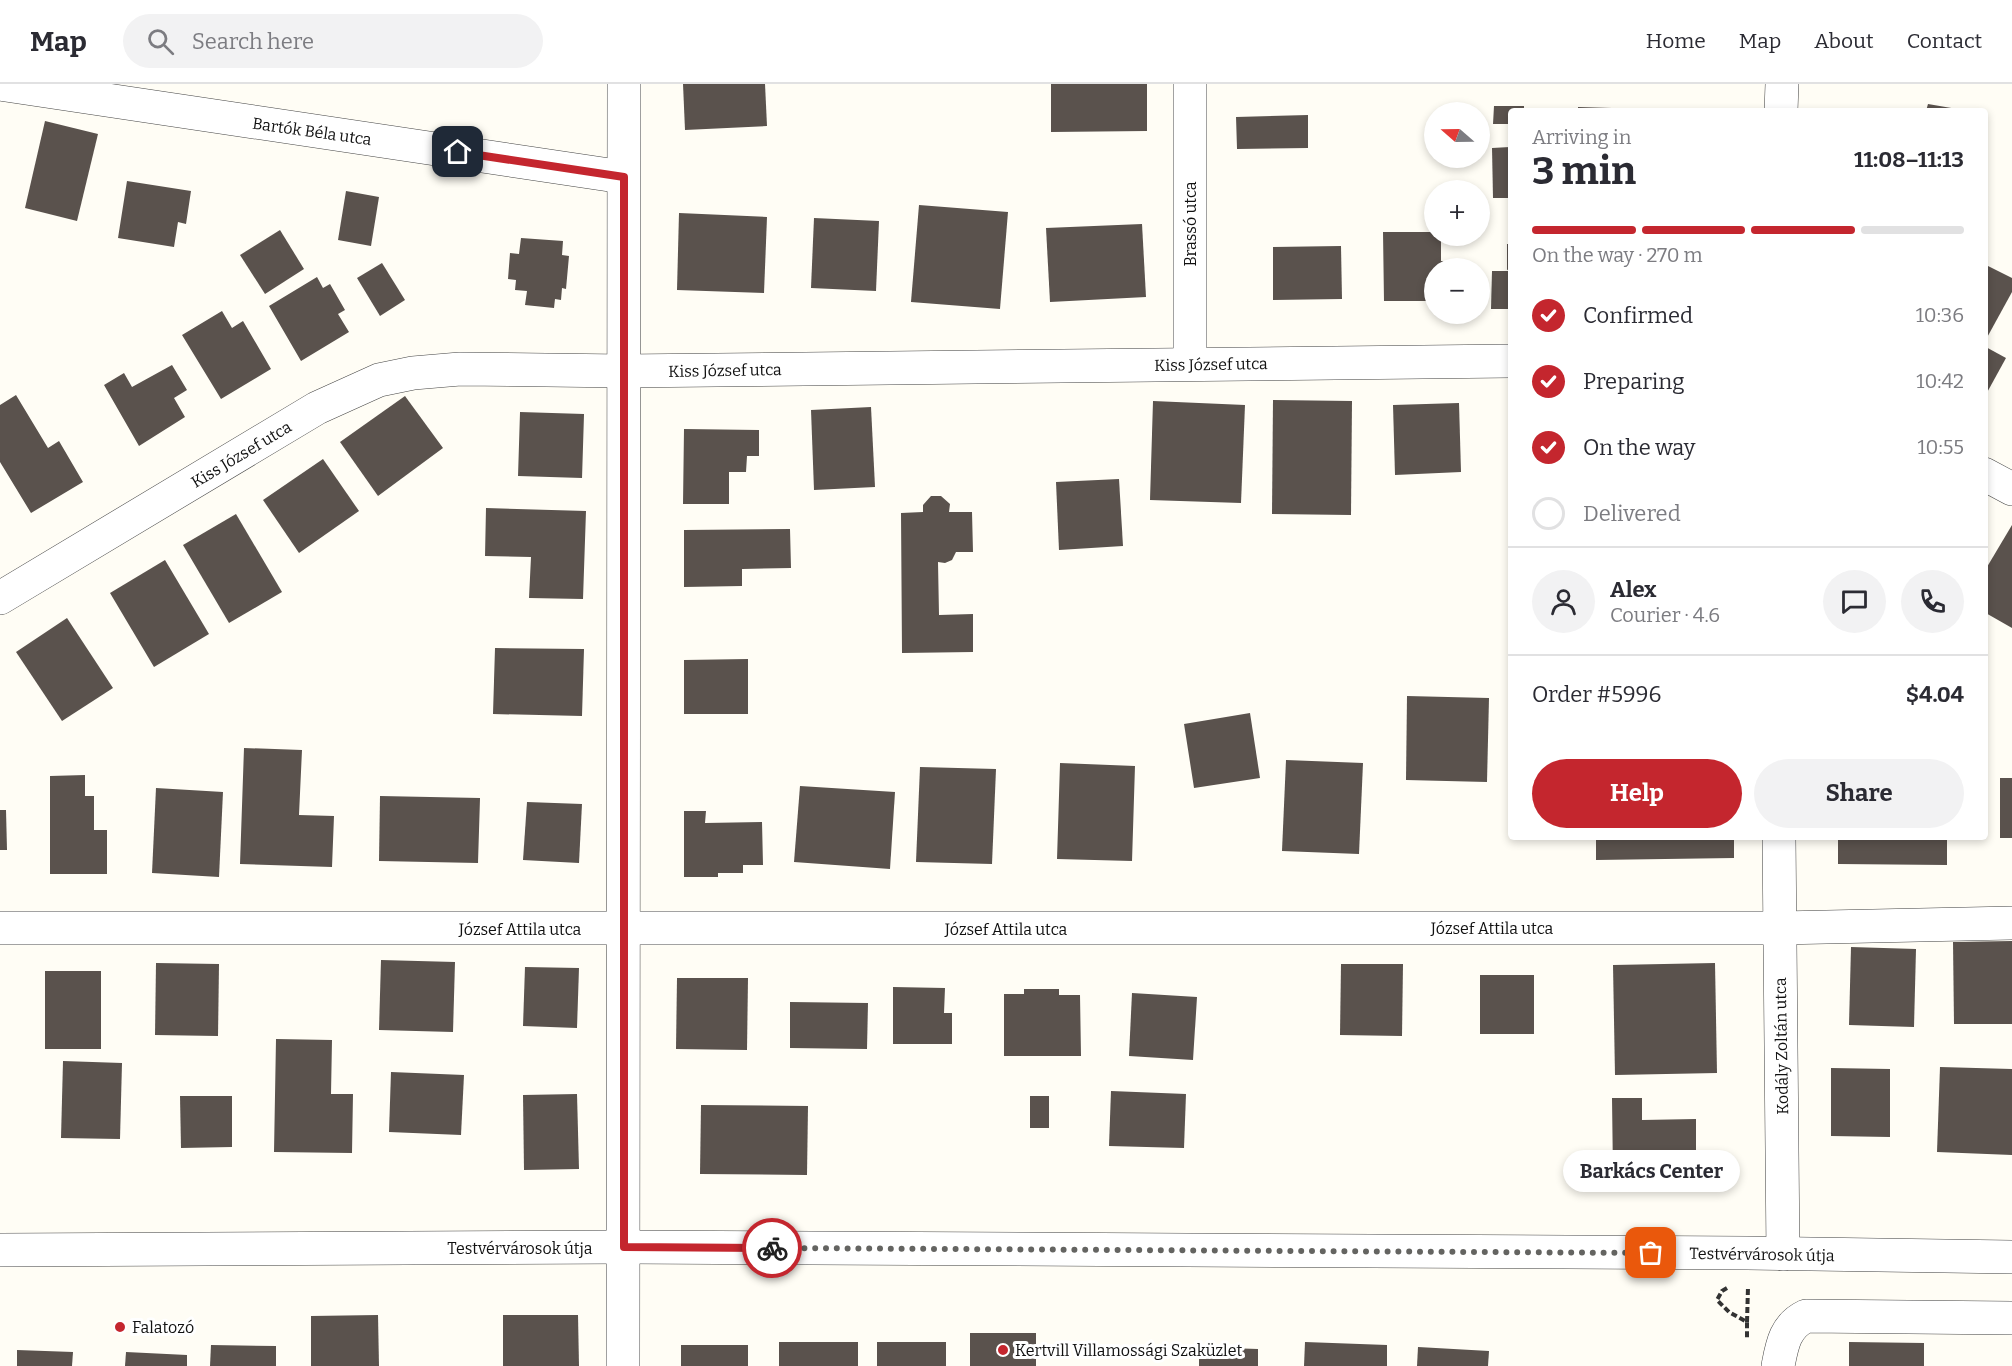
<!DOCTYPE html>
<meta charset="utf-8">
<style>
:root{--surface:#fff;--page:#f2f2f3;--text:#2b2b33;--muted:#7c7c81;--line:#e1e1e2;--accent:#c4262e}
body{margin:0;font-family:Bitter,serif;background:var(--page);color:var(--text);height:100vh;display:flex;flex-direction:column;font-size:22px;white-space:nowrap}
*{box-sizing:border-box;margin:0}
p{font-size:20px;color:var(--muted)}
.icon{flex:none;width:33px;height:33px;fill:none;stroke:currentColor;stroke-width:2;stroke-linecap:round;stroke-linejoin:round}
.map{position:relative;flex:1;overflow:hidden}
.details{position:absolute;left:1508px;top:24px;width:480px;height:732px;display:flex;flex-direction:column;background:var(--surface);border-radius:6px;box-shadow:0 3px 9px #0003}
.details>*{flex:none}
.needle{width:39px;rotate:290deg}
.buttons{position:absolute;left:1424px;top:18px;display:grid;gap:12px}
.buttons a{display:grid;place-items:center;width:66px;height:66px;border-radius:50%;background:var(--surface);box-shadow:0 3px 9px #0003;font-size:30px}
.pin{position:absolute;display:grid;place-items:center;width:51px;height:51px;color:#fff;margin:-26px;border-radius:12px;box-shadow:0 3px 9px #0006}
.courier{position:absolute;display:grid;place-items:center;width:60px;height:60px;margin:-30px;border:4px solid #c4262e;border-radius:50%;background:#fff;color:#222;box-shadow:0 2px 8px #0007}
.bubble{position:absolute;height:42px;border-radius:21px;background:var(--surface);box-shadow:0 3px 9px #0003;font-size:20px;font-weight:700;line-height:42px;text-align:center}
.summary em{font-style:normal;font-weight:700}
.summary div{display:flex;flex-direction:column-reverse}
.summary{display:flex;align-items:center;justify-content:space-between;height:102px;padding:0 24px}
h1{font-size:39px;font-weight:700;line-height:45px}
.bar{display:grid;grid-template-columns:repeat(4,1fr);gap:9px 6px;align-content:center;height:72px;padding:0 24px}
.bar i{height:8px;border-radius:4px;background:var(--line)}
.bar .active{background:var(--accent)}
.bar p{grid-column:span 4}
.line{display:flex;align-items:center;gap:15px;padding:0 24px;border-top:2px solid var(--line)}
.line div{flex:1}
.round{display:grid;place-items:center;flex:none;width:63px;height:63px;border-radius:32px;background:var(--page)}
ol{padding:0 24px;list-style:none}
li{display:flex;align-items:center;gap:18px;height:66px}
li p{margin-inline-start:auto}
li .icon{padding:6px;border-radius:50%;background:var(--accent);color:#fff;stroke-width:4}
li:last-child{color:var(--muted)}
li i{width:33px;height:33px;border:3px solid var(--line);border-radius:50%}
.button{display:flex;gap:12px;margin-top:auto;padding:12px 24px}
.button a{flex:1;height:69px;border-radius:36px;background:var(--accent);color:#fff;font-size:24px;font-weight:700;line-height:69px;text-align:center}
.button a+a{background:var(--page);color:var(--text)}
header{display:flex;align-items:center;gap:36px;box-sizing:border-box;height:84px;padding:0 30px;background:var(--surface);border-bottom:2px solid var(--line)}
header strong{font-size:28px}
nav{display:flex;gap:33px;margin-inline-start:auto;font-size:21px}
.search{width:420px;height:54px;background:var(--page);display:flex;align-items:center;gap:15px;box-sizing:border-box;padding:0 21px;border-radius:33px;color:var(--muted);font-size:22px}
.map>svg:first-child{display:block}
</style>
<header>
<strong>Map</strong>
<div class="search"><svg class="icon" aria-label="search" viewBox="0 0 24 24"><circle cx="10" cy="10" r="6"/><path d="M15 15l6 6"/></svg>Search here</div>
<nav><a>Home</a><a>Map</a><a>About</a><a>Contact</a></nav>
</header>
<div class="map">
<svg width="2012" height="1282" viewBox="0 0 2012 1282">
<rect width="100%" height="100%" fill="#fffdf5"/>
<g fill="#5a524d">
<path d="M683 0H765L767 42 685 46Z"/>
<path d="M1051 0H1147V47L1051 48Z"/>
<path d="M1928 20 1963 26V27H1926Z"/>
<path d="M1494 22H1524V27H1510V40H1493Z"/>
<path d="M1578 23 1612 24V27H1578Z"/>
<path d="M1308 31V64L1237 65 1236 33Z"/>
<path d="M45 37 98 50 77 137 25 124Z"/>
<path d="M1510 63V114H1493L1492 64Z"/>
<path d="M127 97 191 107 186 140 178 138 174 163 118 154Z"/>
<path d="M346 107 379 113 371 162 338 156Z"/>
<path d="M919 121 1008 128 1000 225 911 218Z"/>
<path d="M679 129 767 133 764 209 677 206Z"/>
<path d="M814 134 879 137 876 207 811 204Z"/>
<path d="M1142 140 1146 213 1050 218 1046 144Z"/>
<path d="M280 146 304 185 265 210 240 171Z"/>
<path d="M1383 148H1434V152H1441V177H1468V184H1434V217H1384Z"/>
<path d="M521 154 563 157 562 171 569 172 566 205 562 204 561 216 555 215 554 224 525 221 527 207 515 206 516 196 508 195 510 169 519 170Z"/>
<path d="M1507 160H1510V185L1507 186Z"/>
<path d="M1341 162 1342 215 1273 216V163Z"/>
<path d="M382 179 405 216 380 232 357 194Z"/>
<path d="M1984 180 2012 194V208L1984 259Z"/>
<path d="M1492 187H1510V225H1491Z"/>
<path d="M317 193 323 204 330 200 345 226 338 230 349 248 301 277 269 222Z"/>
<path d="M222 227 232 244 243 237 271 285 221 315 182 251Z"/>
<path d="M1984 262 2006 274 1984 314Z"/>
<path d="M172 281 187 306 174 314 185 333 139 362 104 301 124 289 132 303Z"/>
<path d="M16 311 48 364 59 357 83 398 31 429 0 378V321Z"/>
<path d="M405 312 443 364 378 412 340 358Z"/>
<path d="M1273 316 1352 317 1351 431 1272 430Z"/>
<path d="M1153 317 1245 321 1241 419 1150 416Z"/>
<path d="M1459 319 1461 388 1395 391 1393 321Z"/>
<path d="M871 323 875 403 814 406 811 326Z"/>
<path d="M520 328 584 330 582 394 518 392Z"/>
<path d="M684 345 759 346V372H747L746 388H729V420H683Z"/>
<path d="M323 375 359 427 299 469 263 416Z"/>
<path d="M1119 395 1123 462 1059 466 1056 398Z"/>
<path d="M931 412H941L950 420 949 428H972L973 468H956L952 476 945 479 938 478 939 531 973 530V568L902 569 901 429 923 428V421Z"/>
<path d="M486 424 586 427 583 515 529 514 531 473 485 472Z"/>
<path d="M236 430 282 508 229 539 183 461Z"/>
<path d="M2012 441V544L1984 528V488Z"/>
<path d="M790 445 791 484 742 485V502L684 503V446Z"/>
<path d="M165 476 209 550 154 583 110 509Z"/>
<path d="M67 534 113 604 62 637 16 568Z"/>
<path d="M495 564 584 565 582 632 493 630Z"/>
<path d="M748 575V630H684V576Z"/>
<path d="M1407 612 1489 614 1487 698 1406 696Z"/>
<path d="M1250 629 1260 694 1194 704 1184 640Z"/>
<path d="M244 664 302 666 299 731 334 732 332 783 240 780Z"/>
<path d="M1286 676 1363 679 1359 770 1282 767Z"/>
<path d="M1060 679 1135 682 1132 777 1057 775Z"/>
<path d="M920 683 996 685 992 780 916 778Z"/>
<path d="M85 691V712H94V746H107V790H50V692Z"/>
<rect x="2000" y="694" width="12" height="60"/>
<path d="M800 702 895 708 890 785 794 778Z"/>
<path d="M156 704 223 708 219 793 152 789Z"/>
<path d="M380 712 480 714 478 779 379 777Z"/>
<path d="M527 718 582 720 579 779 523 776Z"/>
<path d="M0 726H6L7 766H0Z"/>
<path d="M684 727H706L705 739 762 738 763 781H743V789H718V793H684Z"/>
<path d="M1596 753H1734V774L1596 776Z"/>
<path d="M1838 753H1947V781L1838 780Z"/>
<path d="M2012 857V940H1954L1953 858Z"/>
<path d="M1851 863 1916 865 1914 943 1849 941Z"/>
<path d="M381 876 455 878 453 948 379 946Z"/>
<path d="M156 879 219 880 218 952 155 951Z"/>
<path d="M1715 879 1717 989 1615 991 1613 881Z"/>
<path d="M1341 880H1403L1402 952 1340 951Z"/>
<path d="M525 883 579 884 577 944 523 942Z"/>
<rect x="45" y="887" width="56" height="78"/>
<rect x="1480" y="891" width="54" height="59"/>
<path d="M677 894H748L747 966 676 965Z"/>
<path d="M893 903 945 904 944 929H952V960H893Z"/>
<path d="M1024 905H1059V911H1080L1081 972H1004V910H1024Z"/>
<path d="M1132 909 1197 913 1193 976 1129 972Z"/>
<path d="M790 918 868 919 867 965 790 964Z"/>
<path d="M276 955 332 956 331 1010H353L352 1069 274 1068Z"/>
<path d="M63 977 122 979 120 1055 61 1054Z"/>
<path d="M1940 983 2012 985V1071L1937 1068Z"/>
<path d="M1831 984 1890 985V1053L1831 1052Z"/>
<path d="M391 988 464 991 461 1051 389 1048Z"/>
<path d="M1111 1007 1186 1010 1184 1064 1109 1062Z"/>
<path d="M577 1010 579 1085 524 1086 523 1011Z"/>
<path d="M180 1012H232V1063L181 1064Z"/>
<rect x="1030" y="1012" width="19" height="32"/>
<path d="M1612 1014H1642V1036L1696 1035V1090L1613 1091Z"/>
<path d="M701 1021 808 1022 807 1091 700 1090Z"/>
<path d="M378 1231 379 1282H311V1232Z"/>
<path d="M503 1231H578L579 1282H503Z"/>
<rect x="970" y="1249" width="66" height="33"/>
<rect x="779" y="1258" width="79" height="24"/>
<rect x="877" y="1258" width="69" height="24"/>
<path d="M1305 1258 1387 1261V1282H1304Z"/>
<path d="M1849 1258 1924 1259V1282H1849Z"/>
<path d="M211 1261 276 1262V1282H210Z"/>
<rect x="681" y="1261" width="67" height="21"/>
<path d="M1199 1263 1258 1265V1282H1199Z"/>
<path d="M1418 1263 1489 1267 1488 1282H1417Z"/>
<path d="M17 1266 73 1268 72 1282H17Z"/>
<path d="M126 1268 187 1271V1282H125Z"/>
</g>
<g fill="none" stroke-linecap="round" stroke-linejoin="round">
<g stroke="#444" stroke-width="34">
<g id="minor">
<path d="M0 0 623 93"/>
<path d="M1190 0V280"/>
<path d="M1781 27 1782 0"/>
<path d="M1984 390 2012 405"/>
<path d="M0 514 317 324 379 296 413 289 460 285 623 287 1510 277"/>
<path d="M1779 753 1783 1170"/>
<path d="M0 844H1780L2012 839"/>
<path d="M0 1166 624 1163 1747 1169 2012 1173"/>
<path d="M623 1282 624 0"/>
<path d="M1778 1282C1782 1261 1785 1242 1806 1232L2012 1234"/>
</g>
</g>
<g stroke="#333" stroke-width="4" stroke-dasharray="6 3" stroke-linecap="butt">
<path d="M1727 1204 1722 1207 1717 1216 1729 1228 1747 1238V1254"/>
<path d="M1747 1238 1748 1203"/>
</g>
<use href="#minor" stroke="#fff" stroke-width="33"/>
</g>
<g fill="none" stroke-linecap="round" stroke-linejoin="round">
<path stroke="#646461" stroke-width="6" stroke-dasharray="0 10.8" d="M772 1164 1651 1169"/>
<path stroke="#c4262e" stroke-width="8" d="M458 68 624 93V1163L772 1164"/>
</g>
<g fill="#c4262e" stroke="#fff" stroke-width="2">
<circle cx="120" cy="1243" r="6"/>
<circle cx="1003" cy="1266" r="6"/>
</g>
<g text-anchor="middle" stroke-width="6" stroke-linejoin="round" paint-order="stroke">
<g font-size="16" fill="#111" stroke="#fff">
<text transform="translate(312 47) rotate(8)" y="6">Bartók Béla utca</text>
<text transform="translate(1190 140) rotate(-90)" y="6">Brassó utca</text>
<text transform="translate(1211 280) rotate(-1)" y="6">Kiss József utca</text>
<text transform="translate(725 286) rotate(-1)" y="6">Kiss József utca</text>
<text transform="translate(241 370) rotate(-31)" y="6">Kiss József utca</text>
<text x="1492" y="850">József Attila utca</text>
<text x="520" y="851">József Attila utca</text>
<text x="1006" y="851">József Attila utca</text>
<text transform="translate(1781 962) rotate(-91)" y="6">Kodály Zoltán utca</text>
<text x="520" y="1170">Testvérvárosok útja</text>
<text transform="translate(1762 1170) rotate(1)" y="6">Testvérvárosok útja</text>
</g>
<g font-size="16" fill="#111" stroke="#fff" text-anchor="start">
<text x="132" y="1249">Falatozó</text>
<text x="1015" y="1272">Kertvill Villamossági Szaküzlet</text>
</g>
</g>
</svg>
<div class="buttons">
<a><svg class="needle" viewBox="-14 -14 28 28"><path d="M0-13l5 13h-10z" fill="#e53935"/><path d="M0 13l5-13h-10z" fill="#7c7c81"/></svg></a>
<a>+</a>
<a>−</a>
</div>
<div class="pin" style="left:1651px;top:1169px;background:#ea580c"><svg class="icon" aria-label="bag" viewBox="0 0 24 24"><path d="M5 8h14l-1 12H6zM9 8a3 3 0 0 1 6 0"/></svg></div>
<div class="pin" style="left:458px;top:68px;background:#1f2937"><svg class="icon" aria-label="home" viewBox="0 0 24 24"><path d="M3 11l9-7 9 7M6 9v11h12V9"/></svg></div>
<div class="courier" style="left:772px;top:1164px"><svg class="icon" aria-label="bike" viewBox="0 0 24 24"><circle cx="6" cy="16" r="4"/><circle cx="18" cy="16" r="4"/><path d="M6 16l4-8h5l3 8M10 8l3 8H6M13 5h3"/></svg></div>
<div class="bubble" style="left:1563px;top:1066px;width:177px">Barkács Center</div>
<section class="details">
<div class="summary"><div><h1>3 min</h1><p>Arriving in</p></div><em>11:08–11:13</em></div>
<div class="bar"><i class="active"></i><i class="active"></i><i class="active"></i><i></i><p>On the way · 270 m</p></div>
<ol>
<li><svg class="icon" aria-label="check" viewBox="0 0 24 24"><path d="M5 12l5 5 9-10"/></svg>Confirmed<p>10:36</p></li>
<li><svg class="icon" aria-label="check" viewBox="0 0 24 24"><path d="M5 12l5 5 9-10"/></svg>Preparing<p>10:42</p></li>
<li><svg class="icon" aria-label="check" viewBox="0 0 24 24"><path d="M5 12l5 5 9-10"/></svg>On the way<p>10:55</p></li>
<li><i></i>Delivered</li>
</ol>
<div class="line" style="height:108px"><a class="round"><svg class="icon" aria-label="person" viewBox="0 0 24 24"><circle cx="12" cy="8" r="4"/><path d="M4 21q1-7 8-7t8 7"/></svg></a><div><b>Alex</b><p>Courier · 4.6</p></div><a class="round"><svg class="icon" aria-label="chat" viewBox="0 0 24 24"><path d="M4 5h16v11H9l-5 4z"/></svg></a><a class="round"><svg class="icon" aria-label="phone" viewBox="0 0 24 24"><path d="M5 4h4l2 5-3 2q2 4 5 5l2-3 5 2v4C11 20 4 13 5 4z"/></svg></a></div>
<div class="line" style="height:78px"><div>Order #5996</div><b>$4.04</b></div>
<div class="button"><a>Help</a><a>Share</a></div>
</section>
</div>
